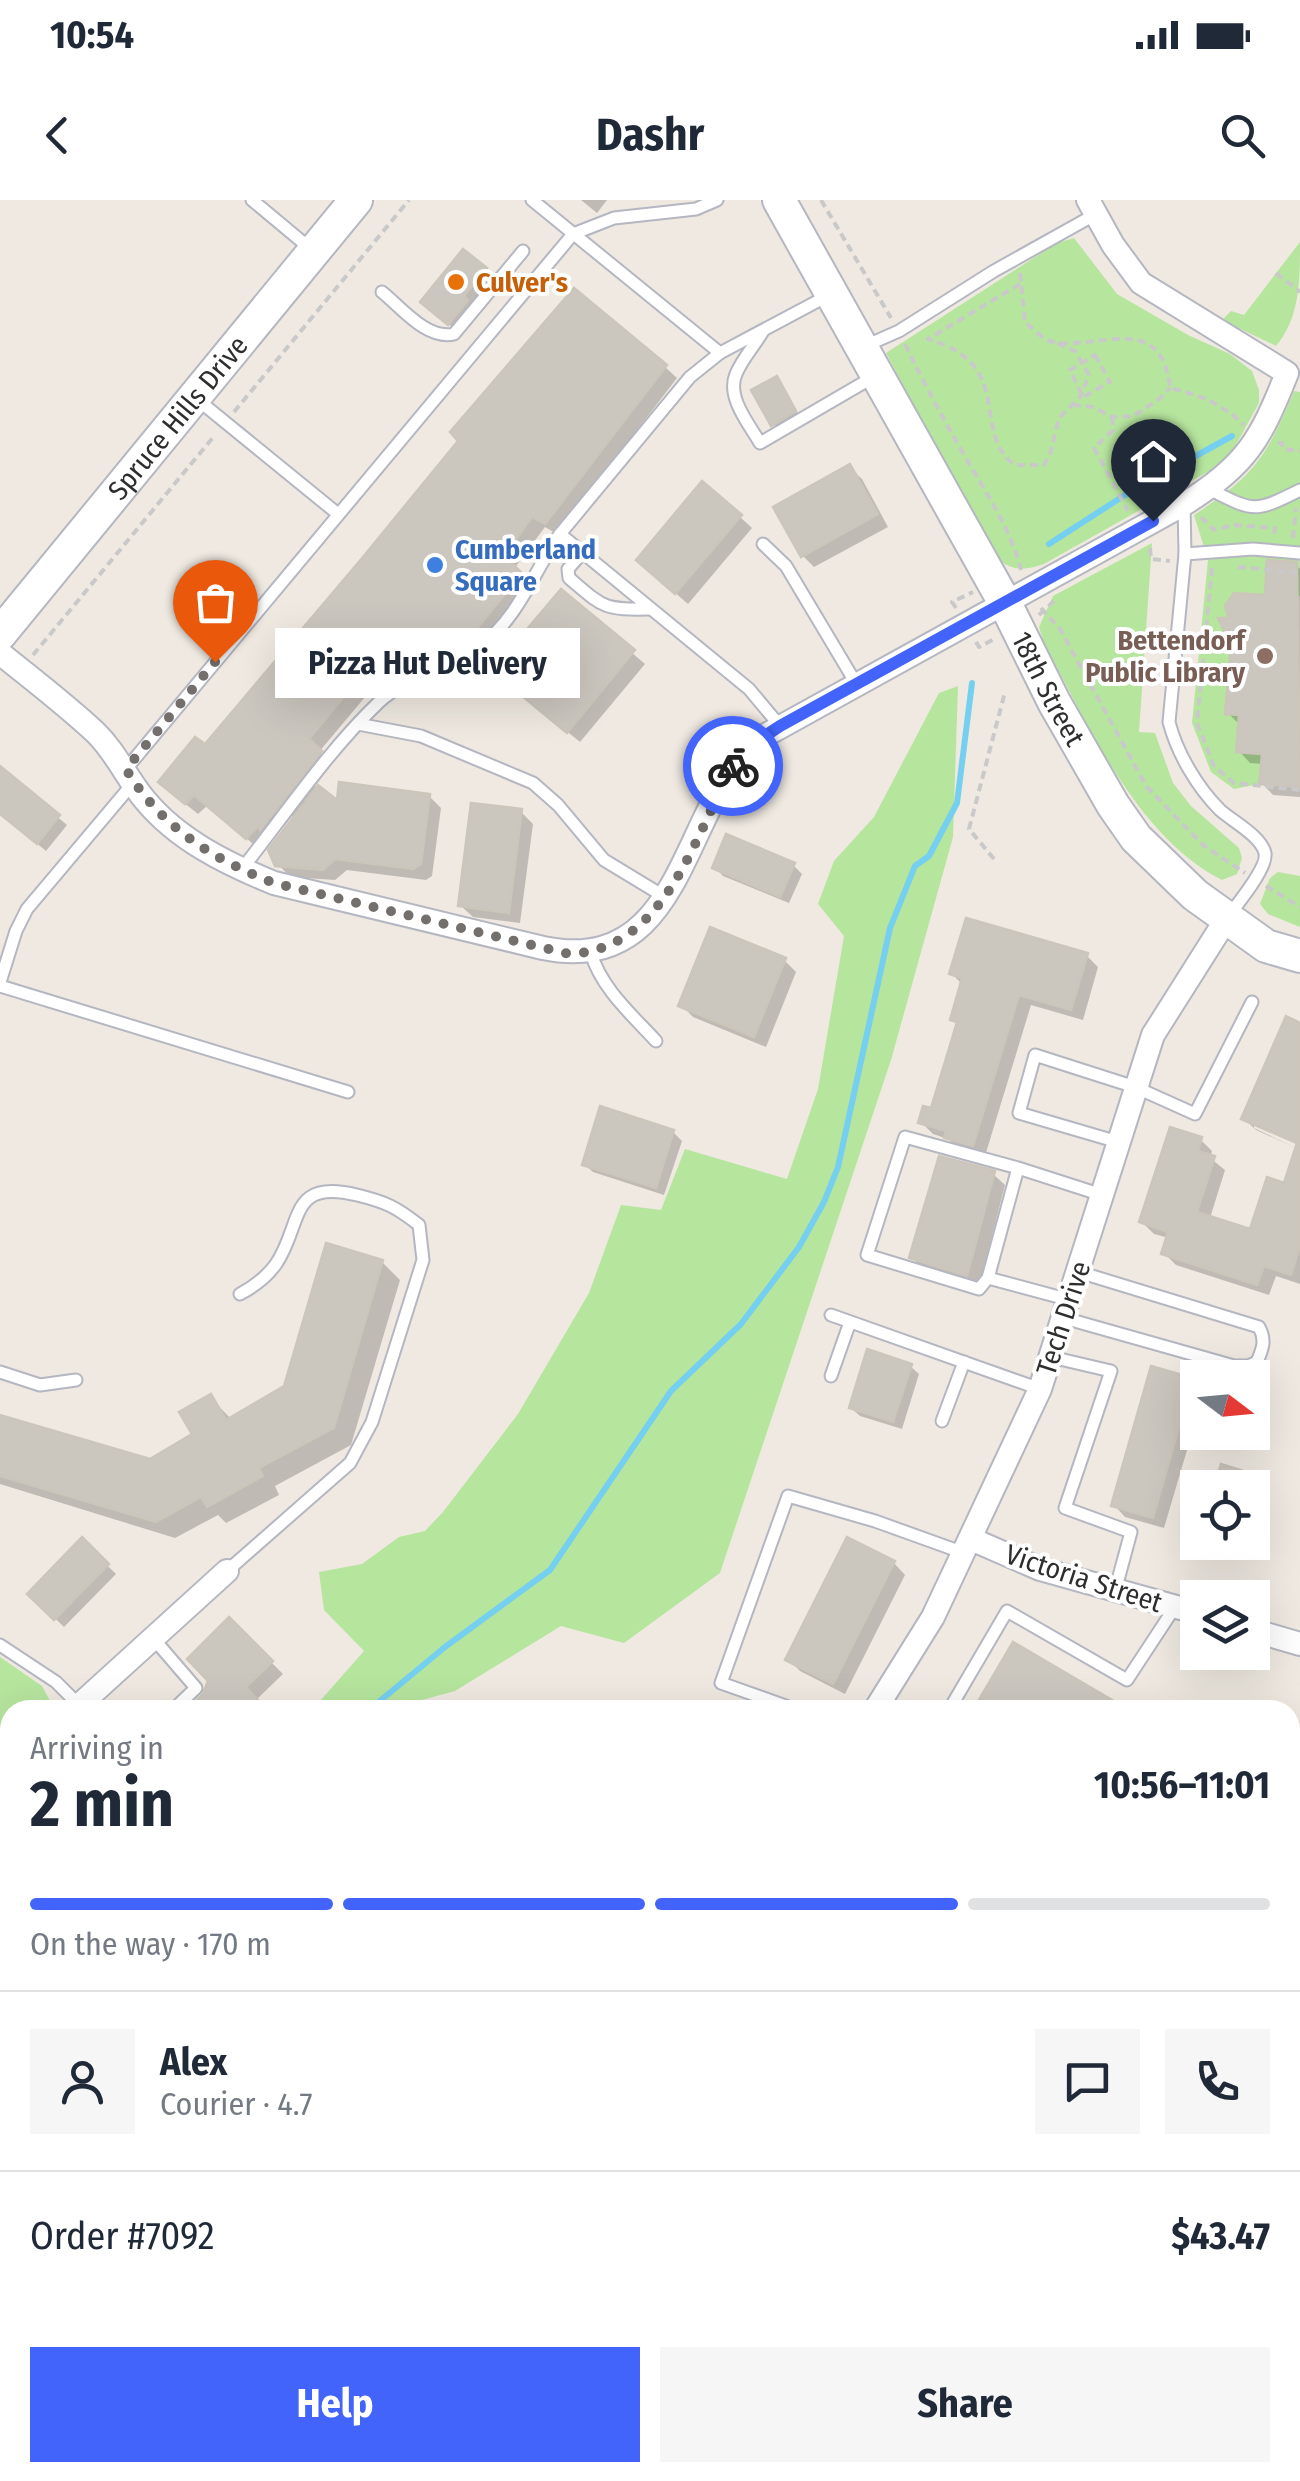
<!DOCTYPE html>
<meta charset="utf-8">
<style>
:root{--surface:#fff;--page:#f6f6f7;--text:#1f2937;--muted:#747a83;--line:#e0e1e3;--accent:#4264fb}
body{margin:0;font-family:"Fira Sans Condensed",sans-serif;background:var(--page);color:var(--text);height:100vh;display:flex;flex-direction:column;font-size:38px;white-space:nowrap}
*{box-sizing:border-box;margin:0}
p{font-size:32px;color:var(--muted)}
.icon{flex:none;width:55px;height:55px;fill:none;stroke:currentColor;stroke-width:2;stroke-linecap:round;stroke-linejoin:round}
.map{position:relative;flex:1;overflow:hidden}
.drawer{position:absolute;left:0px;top:1500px;width:1300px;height:782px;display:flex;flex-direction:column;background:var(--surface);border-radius:30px 30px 0 0;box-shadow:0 10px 40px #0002}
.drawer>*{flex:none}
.needle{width:65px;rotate:106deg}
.buttons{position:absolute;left:1180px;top:1160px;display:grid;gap:20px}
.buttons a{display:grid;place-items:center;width:90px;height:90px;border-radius:0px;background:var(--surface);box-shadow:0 10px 40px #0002;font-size:50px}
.pin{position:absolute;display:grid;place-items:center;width:85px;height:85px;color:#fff;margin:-102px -42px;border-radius:50% 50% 50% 0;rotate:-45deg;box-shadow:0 0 10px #0007}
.pin .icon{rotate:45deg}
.courier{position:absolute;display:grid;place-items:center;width:100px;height:100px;margin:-50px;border:8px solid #4264fb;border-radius:50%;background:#fff;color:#222;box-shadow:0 2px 12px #0007}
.bubble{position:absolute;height:70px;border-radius:0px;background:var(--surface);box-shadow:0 10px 40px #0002;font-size:32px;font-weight:700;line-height:70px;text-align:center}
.head em{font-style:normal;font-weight:700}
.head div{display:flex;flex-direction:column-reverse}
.head{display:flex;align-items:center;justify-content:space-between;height:170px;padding:0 30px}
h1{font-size:65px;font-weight:700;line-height:75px}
.bar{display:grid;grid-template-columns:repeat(4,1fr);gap:15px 10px;align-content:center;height:120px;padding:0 30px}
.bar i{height:12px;border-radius:8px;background:var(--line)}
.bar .current{background:var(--accent)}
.bar p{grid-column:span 4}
.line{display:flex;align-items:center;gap:25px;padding:0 30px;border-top:2px solid var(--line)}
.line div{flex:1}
.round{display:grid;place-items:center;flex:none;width:105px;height:105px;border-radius:0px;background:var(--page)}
.cta{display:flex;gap:20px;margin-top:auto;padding:20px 30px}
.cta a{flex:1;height:115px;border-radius:0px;background:var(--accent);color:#fff;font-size:40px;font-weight:700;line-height:115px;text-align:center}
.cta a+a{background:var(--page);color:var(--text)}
.status{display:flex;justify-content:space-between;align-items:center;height:70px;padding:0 50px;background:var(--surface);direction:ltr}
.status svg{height:28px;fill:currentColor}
header{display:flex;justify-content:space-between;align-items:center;height:130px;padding:0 30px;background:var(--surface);font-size:45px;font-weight:700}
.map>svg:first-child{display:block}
</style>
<div class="status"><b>10:54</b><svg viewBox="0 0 49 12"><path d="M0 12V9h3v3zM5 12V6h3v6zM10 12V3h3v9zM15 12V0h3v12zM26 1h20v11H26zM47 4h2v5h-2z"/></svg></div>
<header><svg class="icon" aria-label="back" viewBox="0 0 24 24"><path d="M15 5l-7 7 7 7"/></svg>Dashr<svg class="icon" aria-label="search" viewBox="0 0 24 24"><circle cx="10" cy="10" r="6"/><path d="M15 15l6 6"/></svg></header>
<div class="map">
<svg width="1300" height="2281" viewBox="0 0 1300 2281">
<rect width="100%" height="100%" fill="#efe9e1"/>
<g fill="#b6e59e">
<path d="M1074 38 1117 94 1188 135 1230 154 1252 171 1259 190V203L1227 261 1044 364C1023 371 1014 371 995 358L886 153 1057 43Z"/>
<path d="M1300 42C1300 80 1300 118 1276 146L1226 122 1224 118 1231 111 1244 115Z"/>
<path d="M1294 191 1300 192V396L1235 394 1225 514 1239 515 1236 552 1262 554 1259 584 1234 589 1211 572 1192 523 1208 360 1194 315C1255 275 1266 258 1294 191Z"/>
<path d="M1152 343 1139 532 1155 533 1173 583 1191 606 1239 648 1242 658 1237 674 1222 680C1137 637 1087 523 1044 443L1039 427 1053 396Z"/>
<path d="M958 486 953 637 891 860 720 1373 624 1443 561 1426 455 1491 400 1506V1510H312L364 1451 324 1410 319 1372 362 1364 399 1337 425 1331 443 1312 518 1214 589 1093 621 1005 661 1010 685 949 787 979 818 889 844 736 818 704 834 661 874 617 939 493Z"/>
<path d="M1278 672 1300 676V727L1268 714 1260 704 1270 678Z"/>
<path d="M0 1457 42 1486 50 1501 41 1510H10V1537L0 1546Z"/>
<path d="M0 1741 10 1767V1805L0 1808Z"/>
</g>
<g fill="#0003">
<path d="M581 0H607L597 13Z"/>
<path d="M485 70 493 78 458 132 432 110Z"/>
<path d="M665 167 677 178 557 334 545 327 514 369 531 387 473 458 459 465 441 454 423 480 396 460 319 552 332 564 315 586 339 605 429 596 441 608 432 676 426 680 347 670 335 680 290 677 278 664 296 619 292 616 273 640 270 637 259 649 208 605 198 614 173 594 206 547Z"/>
<path d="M776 179 800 217 778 229 773 224Z"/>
<path d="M850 268 862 279 888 327 814 367 803 356Z"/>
<path d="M740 317 752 328 688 404 651 372Z"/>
<path d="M1296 365 1300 369V597L1273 595 1262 583 1263 564 1250 563 1239 551 1241 526 1228 513 1233 444 1232 421 1268 398Z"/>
<path d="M561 392 645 464 580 542 536 506 537 479Z"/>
<path d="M0 569 67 625 46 651 0 613Z"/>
<path d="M521 612 533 624 520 723 473 717 461 706Z"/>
<path d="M793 665 802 674 789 703 723 676 715 667Z"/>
<path d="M1086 755 1098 767 1083 820 1031 805 985 956 959 949 948 939 933 934 921 922 933 911 959 826 953 820 963 785 952 774Z"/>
<path d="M784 760 796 772 766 847 693 817 681 805Z"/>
<path d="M1300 825V942L1254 922V928L1300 950 1256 930 1244 919Z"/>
<path d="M673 932 682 941 664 995 593 972 584 964Z"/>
<path d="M1201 940 1212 951 1210 958 1225 970 1210 1018 1252 1032 1285 986 1300 974V1084L1276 1076 1269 1095 1176 1065 1164 1053 1169 1038 1154 1034 1142 1022Z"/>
<path d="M993 974 1005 985 979 1086 923 1069 911 1057Z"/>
<path d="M382 1062 400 1080 351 1245 275 1286 279 1295 226 1323 218 1315 175 1338 0 1284V1222L150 1261 195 1235 210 1197 231 1219 286 1188Z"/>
<path d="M910 1166 919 1174 902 1229 860 1216 851 1208Z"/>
<path d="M1192 1180 1198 1186V1213L1164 1328 1125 1317 1114 1305Z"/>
<path d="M1255 1277 1264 1286 1252 1324V1288H1198V1310L1190 1303 1197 1278 1218 1284Z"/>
<path d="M82 1341 116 1374 64 1427 30 1394Z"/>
<path d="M894 1363 905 1375 845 1494 800 1471 788 1459Z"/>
<path d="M229 1420 283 1474 256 1500 265 1510H203Z"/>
<path d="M3 1908 10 1910V1981L0 1978Z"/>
<path d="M1290 1922 1300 1923V2014L1290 2011Z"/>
<path d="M0 2168 10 2175V2216L0 2210Z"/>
<path d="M1297 2208 1300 2209V2281H1191L1187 2272H1290V2212Z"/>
<path d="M100 2272H147L157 2281H113Z"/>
<path d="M345 2272H388L382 2281H357Z"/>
<path d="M547 2272H622L651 2281H574Z"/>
</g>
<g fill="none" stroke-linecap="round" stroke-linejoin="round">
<g stroke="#75cff0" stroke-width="6">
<path d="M1049 344 1125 295 1232 236"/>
<path d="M369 1510 445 1447 550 1370 671 1191 741 1124 799 1047 824 1002 838 967 890 728 915 666 929 656 957 603 972 483"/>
<path d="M0 1766 10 1760"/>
<path d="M0 2082 10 2089"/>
<path d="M277 2272 289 2281"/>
</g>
</g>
<g fill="#cbc7bf" stroke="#cbc5ba" stroke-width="2.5">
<path d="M463 49 487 68 464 96 468 100 448 125 420 102Z"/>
<path d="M574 88 667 165 545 324 532 317 504 356 522 373 462 447 446 455 429 444 411 471 383 450 309 539 322 551 260 630 258 626 246 639 194 595 185 604 158 582 195 537 205 544 363 357 458 241 450 232Z"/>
<path d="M777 176 796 211 771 226 751 190Z"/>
<path d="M850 264 878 314 801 357 773 307Z"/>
<path d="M702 281 742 315 675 394 636 360Z"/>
<path d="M1267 360 1297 362 1300 587 1259 584 1262 554 1236 552 1239 515 1225 514 1231 445 1218 418H1229L1225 406 1234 393 1265 395Z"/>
<path d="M561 389 635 450 567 533 521 495 535 478 506 454Z"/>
<path d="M0 566 60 615 37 644 0 614Z"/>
<path d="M339 582 430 594 421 664 413 669 335 659 323 670 275 666 268 650 299 610 318 585 337 600Z"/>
<path d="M471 603 522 609 509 713 458 706Z"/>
<path d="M726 634 795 663 780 697 712 668Z"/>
<path d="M966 718 1088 753 1071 810 1019 795 973 946 944 938 946 931 918 923 923 906 931 908 957 822 950 820 962 778 949 774Z"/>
<path d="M710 727 786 758 754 837 678 806Z"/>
<path d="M1286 816 1300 823V1046L1291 1075 1264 1066 1257 1085 1161 1054 1168 1032 1139 1022 1170 927 1202 937 1198 951 1215 956 1197 1012 1250 1029 1267 977 1284 983 1297 943 1241 919Z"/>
<path d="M600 906 674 930 656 988 582 965Z"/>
<path d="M939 956 995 971 967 1076 909 1058Z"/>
<path d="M326 1043 383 1060 334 1228 259 1268 263 1276 207 1307 201 1297 156 1322 0 1276V1215L150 1259 192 1234 179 1212 211 1194 226 1220 284 1186Z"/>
<path d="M867 1149 912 1164 893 1222 849 1208Z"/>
<path d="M1151 1166 1193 1178 1153 1318 1111 1306Z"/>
<path d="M1221 1264 1256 1275 1253 1288H1214Z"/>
<path d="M82 1337 109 1364 54 1420 27 1394Z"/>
<path d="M847 1337 895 1361 833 1484 785 1460Z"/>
<path d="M229 1417 273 1461 246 1487 258 1500 248 1510H199L193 1504 203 1494 208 1481 187 1459Z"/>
<path d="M1013 1442 1129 1510H973Z"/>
</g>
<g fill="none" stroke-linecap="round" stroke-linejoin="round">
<g stroke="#b4b7c1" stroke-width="15">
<g id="lane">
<path d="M252 0 312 50"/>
<path d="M382 92C403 109 427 140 454 134L523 51"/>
<path d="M763 131C755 145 742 159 736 174 726 197 749 224 760 243L875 176"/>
<path d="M865 146 899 131 994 71 1096 14"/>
<path d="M720 153 831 94"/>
<path d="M198 200 338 314"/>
<path d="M1209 289C1254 312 1254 313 1300 290"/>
<path d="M1184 304 1185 354 1169 522C1177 553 1197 587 1220 610 1232 621 1261 636 1265 653 1268 667 1239 702 1230 714"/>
<path d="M560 334 749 489 780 526"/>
<path d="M763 344 786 366 857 485"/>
<path d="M582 353 568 369 569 378C603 407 603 410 649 409"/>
<path d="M1185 354 1253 349 1300 353"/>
<path d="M358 524 421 536 533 583 558 605 604 660 665 697"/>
<path d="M126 569 573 34 614 18 696 9 717 0"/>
<path d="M242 669C286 613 328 551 379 502 407 476 450 469 480 446 518 419 534 371 560 334L690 177 720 153 532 0"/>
<path d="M591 753C601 788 632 815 656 841"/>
<path d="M0 782 16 731 27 709 134 582"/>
<path d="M0 786 348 892"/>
<path d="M1118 942 1019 913 1035 855 1135 887 1195 914 1252 802"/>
<path d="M1018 968 988 1078 979 1089 867 1055 905 937 1018 968 1102 995"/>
<path d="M988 1078 1070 1100"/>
<path d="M831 1115 1040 1189"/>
<path d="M1064 1118 1234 1166H1248L1257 1162C1263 1148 1266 1140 1259 1127L1079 1072"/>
<path d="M1051 1157 1111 1171 1065 1308 1131 1332 1115 1391"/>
<path d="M0 1172 40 1185 76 1180"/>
<path d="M831 1176 850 1122"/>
<path d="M942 1221 964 1162"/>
<path d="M227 1371 350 1263 372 1222 423 1060 419 1025C396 1007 386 1002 357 995 288 978 303 1024 276 1064 266 1078 255 1086 240 1094"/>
<path d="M153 1438 196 1488 173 1510"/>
<path d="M0 1445 56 1482 79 1505"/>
<path d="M797 1510 721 1483 788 1296 875 1321 964 1353"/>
<path d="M949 1510 1007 1411 1127 1480 1175 1407"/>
<path d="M1290 1767 1294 1753"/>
<path d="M1290 1808 1300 1811"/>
<path d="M0 1826 10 1796"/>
<path d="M1290 1857 1300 1860"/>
<path d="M0 1882 10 1885"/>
<path d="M1290 2029 1300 2032"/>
<path d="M1290 2084 1300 2086"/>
<path d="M1290 2156 1300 2159"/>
</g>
</g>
<g stroke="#b4b7c1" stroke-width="26">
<g id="street">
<path d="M0 453C32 479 65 504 95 532 116 552 127 579 145 600 178 640 227 664 274 683L543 748C684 777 680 611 755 541L1184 304C1246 266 1261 239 1287 173L1141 83 1113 45 1088 0"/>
<path d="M971 1339 1040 1369 1198 1413"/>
<path d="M1252 1430 1300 1444"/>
<path d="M74 1510 227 1371"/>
<path d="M875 1510 933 1417 1040 1189 1153 835 1227 718"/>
<path d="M0 1576 10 1567"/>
<path d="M0 1718 10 1726"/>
<path d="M0 2122 10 2129"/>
<path d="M208 2272 220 2281"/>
<path d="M451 2272 467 2281"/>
</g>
</g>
<g stroke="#b4b7c1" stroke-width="36">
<g id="secondary">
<path id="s1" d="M779 0 1006 405 1054 502 1113 605 1136 638 1195 695 1266 746 1300 756"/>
<path id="s2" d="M0 434 356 0"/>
</g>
</g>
<g stroke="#c9c9c9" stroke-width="4" stroke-dasharray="8 5" stroke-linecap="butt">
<path d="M821 0 891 118"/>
<path d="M1020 73 1025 122C1034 130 1045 142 1058 143 1103 147 1162 113 1170 188 1200 195 1221 203 1244 225"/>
<path d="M1276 73 1300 92"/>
<path d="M1020 84 928 139C1018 165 969 233 1015 265H1044L1050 254 1059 218 1080 197 1089 175 1075 151 1056 143"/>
<path d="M905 144C924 184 945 222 967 260 988 296 1011 330 1021 370"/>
<path d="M1095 155 1110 182 1083 197 1070 170Z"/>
<path d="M1073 205 1093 207 1112 217 1133 216 1158 200 1170 188"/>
<path d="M234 212 409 0"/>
<path d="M1112 217 1113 230 1094 248 1128 311"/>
<path d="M1278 243H1282L1283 249 1300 251"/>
<path d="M1201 317 1214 330 1233 325 1275 328 1274 335"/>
<path d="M1293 338 1296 308"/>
<path d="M1150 348 1151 359 1170 361"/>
<path d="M1238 367 1300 373"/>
<path d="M1212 368 1197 523 1214 566 1234 583 1300 590"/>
<path d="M956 408 952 402 973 392"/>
<path d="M1041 408 1060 429 1146 586 1203 645 1245 673"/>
<path d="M1039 415 1054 401"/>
<path d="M976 442 979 447 996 438"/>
<path d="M33 455 215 235"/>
<path d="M994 659 969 629 1005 492"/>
<path d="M1266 686 1300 707"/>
</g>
<use href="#lane" stroke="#fff" stroke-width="11"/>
<use href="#street" stroke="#fff" stroke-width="22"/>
<use href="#secondary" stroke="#fff" stroke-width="32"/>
</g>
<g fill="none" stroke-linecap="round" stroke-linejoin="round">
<path stroke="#726f6d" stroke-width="10" stroke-dasharray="0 18" d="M215 462 126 569C160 626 212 659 274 683L569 754C666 750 694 636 733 566"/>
<path stroke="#4264fb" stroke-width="12" d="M733 566 756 542 780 526 1153 321"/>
</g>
<circle fill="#e8710a" stroke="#fff" stroke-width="4" cx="456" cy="82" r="10"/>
<circle fill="#3f7fe0" stroke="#fff" stroke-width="4" cx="435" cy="365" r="10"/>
<circle fill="#8d6e63" stroke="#fff" stroke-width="4" cx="1265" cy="456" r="10"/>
<g text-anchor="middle" stroke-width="8" stroke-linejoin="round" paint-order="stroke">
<g font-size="28" font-weight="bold" fill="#c56008" stroke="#fff" text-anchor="start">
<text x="476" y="92">Culver's</text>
</g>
<g font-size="28" fill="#2e2e2e" stroke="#fff">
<text dy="10" stroke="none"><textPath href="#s2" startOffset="280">Spruce Hills Drive</textPath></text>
<text dy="10" stroke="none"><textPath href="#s1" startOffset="558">18th Street</textPath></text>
<text transform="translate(1063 1118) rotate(-72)" y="10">Tech Drive</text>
<text transform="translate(1084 1378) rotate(18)" y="10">Victoria Street</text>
</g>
<g font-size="28" font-weight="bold" fill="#366cbe" stroke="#fff" text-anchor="start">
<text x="455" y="359">Cumberland<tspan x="455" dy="32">Square</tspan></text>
</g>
<g font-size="28" font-weight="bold" fill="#785e54" stroke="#fff" text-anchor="end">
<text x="1245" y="450">Bettendorf<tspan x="1245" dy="32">Public Library</tspan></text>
</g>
</g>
</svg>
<div class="buttons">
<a><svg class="needle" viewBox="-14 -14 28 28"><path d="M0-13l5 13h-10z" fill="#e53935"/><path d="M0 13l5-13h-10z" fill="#747a83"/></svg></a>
<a><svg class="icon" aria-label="locate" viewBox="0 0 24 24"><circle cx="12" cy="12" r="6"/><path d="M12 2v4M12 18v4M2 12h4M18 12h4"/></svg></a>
<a><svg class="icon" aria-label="layers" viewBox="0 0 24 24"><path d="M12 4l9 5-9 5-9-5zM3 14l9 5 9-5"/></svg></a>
</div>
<div class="pin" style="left:215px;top:462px;background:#ea580c"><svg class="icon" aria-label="bag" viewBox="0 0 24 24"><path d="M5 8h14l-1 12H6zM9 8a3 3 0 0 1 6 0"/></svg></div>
<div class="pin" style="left:1153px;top:321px;background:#1f2937"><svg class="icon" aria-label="home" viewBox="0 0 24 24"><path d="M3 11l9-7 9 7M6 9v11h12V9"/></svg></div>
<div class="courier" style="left:733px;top:566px"><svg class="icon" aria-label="bike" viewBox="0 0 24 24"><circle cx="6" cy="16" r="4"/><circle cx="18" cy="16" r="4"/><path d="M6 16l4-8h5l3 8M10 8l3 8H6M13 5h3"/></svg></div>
<div class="bubble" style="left:275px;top:428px;width:305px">Pizza Hut Delivery</div>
<section class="drawer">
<div class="head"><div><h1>2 min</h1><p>Arriving in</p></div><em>10:56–11:01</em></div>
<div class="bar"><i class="current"></i><i class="current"></i><i class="current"></i><i></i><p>On the way · 170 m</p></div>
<div class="line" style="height:180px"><a class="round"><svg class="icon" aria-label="person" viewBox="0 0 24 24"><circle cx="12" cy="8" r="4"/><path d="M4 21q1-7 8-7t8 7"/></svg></a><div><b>Alex</b><p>Courier · 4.7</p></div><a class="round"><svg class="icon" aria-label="chat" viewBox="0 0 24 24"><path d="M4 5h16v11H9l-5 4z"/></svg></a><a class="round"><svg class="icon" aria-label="phone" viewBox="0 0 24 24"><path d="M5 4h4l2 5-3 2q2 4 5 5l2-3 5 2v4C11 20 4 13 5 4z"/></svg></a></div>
<div class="line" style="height:130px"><div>Order #7092</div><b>$43.47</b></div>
<div class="cta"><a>Help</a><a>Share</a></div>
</section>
</div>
